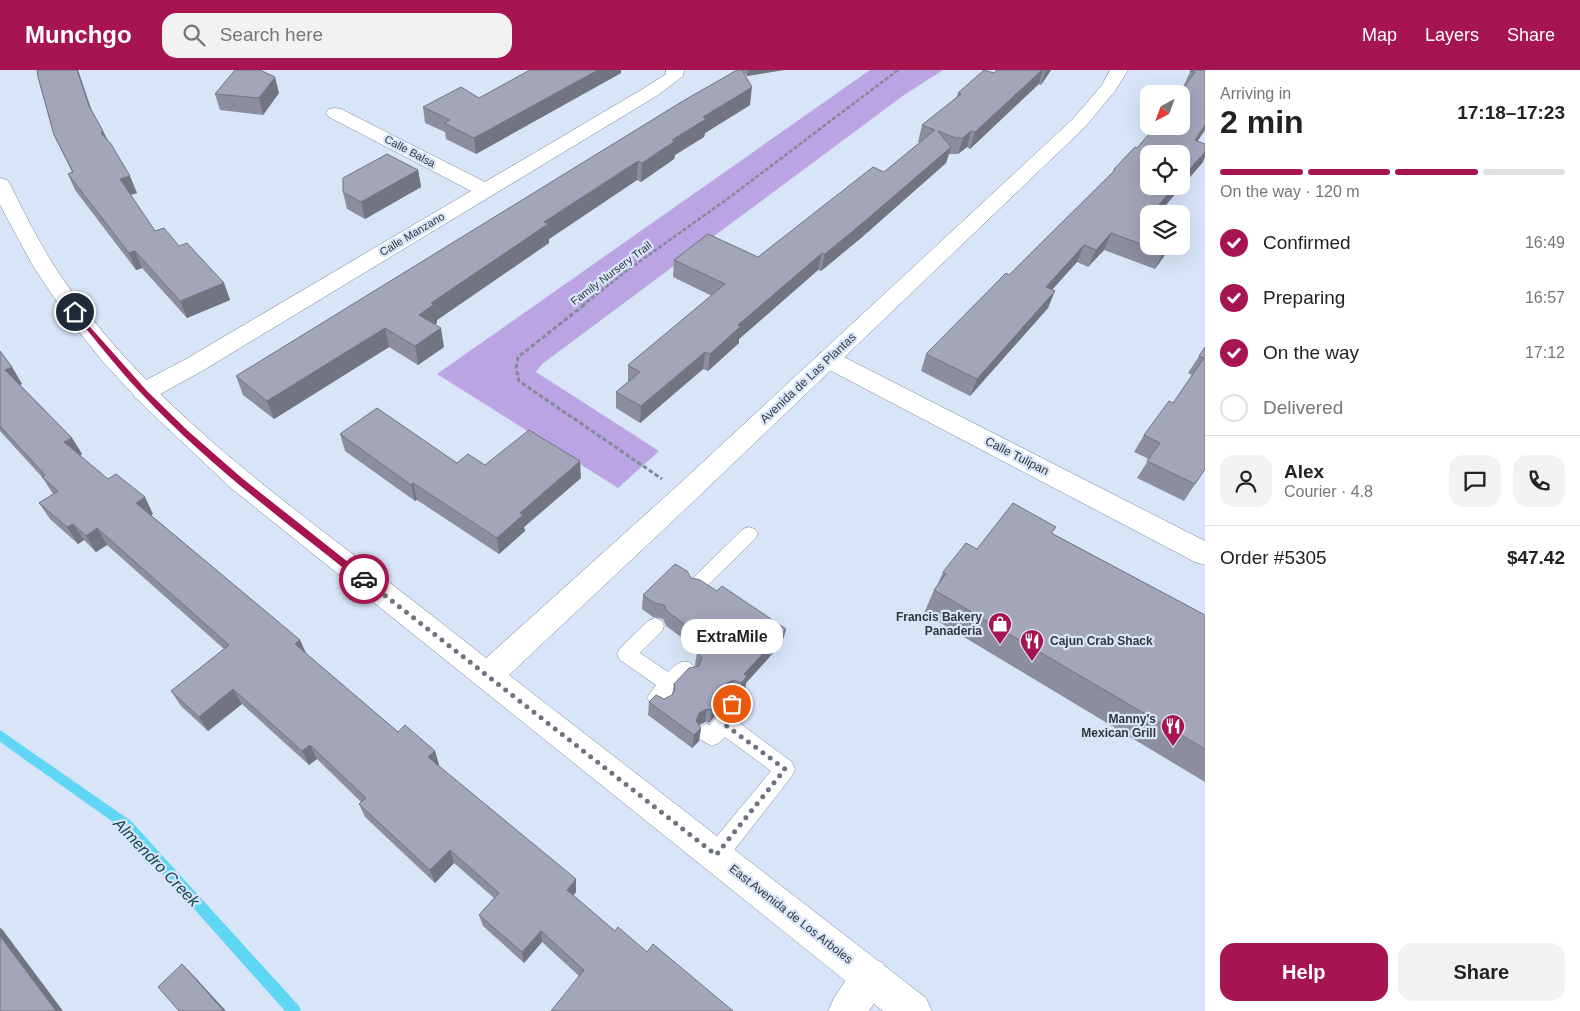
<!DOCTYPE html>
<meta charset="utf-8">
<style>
:root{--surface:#fff;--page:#f2f2f2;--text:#222;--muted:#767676;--line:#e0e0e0;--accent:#a71551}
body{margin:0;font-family:Helvetica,sans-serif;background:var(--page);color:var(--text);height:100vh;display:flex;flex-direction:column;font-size:19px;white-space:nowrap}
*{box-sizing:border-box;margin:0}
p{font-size:16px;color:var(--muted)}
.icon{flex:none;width:28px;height:28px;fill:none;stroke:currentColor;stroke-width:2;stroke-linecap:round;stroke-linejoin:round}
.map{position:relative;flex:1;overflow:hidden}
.details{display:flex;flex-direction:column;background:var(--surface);width:375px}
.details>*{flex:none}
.needle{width:32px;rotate:221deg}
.buttons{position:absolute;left:1140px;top:15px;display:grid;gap:10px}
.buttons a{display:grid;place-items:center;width:50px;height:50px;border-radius:10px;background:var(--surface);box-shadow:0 5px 20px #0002;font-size:25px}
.pin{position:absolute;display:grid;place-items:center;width:42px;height:42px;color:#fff;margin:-21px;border:2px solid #fff;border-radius:50%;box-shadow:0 1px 5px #0007}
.courier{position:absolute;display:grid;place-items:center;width:50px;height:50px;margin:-25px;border:4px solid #a71551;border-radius:50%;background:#fff;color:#222;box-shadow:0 1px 6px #0007}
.bubble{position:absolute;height:35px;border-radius:15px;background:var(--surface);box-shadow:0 5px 20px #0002;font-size:16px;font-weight:700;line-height:35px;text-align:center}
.overview em{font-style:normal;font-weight:700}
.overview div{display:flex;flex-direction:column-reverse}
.overview{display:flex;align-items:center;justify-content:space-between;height:85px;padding:0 15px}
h1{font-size:32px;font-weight:700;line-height:38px}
.bar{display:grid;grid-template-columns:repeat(4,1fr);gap:8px 5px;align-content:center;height:60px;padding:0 15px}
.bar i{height:6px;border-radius:4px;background:var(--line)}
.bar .active{background:var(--accent)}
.bar p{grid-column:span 4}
.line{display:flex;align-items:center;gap:12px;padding:0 15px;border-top:1px solid var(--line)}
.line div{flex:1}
.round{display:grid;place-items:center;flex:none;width:52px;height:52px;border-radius:15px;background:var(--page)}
ol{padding:0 15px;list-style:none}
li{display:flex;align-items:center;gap:15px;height:55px}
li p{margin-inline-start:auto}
li .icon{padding:5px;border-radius:50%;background:var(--accent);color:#fff;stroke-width:4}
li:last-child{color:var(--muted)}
li i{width:28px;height:28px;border:2px solid var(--line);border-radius:50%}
.primary-button{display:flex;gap:10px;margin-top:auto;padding:10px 15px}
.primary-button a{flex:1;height:58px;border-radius:15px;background:var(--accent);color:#fff;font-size:20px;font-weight:700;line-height:58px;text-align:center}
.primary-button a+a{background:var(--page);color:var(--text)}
header{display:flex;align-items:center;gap:30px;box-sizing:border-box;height:70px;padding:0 25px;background:var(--accent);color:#fff}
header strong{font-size:24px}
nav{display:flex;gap:28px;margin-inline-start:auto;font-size:18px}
.search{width:350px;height:45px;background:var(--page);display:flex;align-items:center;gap:12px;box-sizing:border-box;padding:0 18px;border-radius:15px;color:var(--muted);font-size:19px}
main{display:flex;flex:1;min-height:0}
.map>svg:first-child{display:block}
</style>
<header>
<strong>Munchgo</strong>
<div class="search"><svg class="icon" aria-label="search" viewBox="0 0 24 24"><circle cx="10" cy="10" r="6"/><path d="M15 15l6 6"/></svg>Search here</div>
<nav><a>Map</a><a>Layers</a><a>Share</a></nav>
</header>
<main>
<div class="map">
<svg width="1205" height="941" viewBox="0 0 1205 941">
<rect width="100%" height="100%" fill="#d8e5f8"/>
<path fill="#bba4e4" d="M870 0H943L904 25 542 294 536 302 659 381 618 418 437 304Z"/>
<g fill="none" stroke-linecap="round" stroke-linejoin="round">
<path fill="#5fd6f3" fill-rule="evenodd" d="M0 660 131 751 299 936 301 941H285L123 759 0 672Z"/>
<g stroke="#798596" stroke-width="1">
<g id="lane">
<path d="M749 457 755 459 758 464 755 469 702 521 696 523 690 521 687 516 690 511 743 459Z"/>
<path d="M655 548 662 551 664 556 662 561 640 583 668 602C679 591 689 585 698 603L695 609 686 610 670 627 672 631 669 637 662 640 650 633 647 627 656 615 620 590 617 584 620 578 648 551Z"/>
<path d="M732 625 745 632 748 638 738 652 792 692 795 699 792 706 724 793 716 796 708 793 705 785 708 777 771 701 725 667 719 673 712 676 699 669 696 663 699 657 706 654 710 655 724 639 722 634 725 628Z"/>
</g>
</g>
<g stroke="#798596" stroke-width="1">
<g id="street">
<path d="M666 0H684L683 6 658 25 202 301 153 328 144 330 135 328 132 322 135 316 186 289 471 121 329 47 326 43 329 39 335 38 341 39 485 112 646 17 666 4Z"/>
<path d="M828 281 836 283 1205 471V495L1195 492 820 295 816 289 820 283Z"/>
<path d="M870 887 883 893 889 906 883 919 869 941H828L834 928 857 893Z"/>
</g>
</g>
<g stroke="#798596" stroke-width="1">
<path id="secondary" d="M1110 0H1128L1115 21 1085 57 694 431 509 605 926 928 932 941H883L231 418 145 337 104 293 67 247 33 196 0 135V108L7 110 10 114C28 151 47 188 72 222 140 317 233 392 325 463 379 504 433 546 486 588L676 417 1073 49 1102 15Z"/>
</g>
<path stroke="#828b98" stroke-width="2.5" stroke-dasharray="4 2" stroke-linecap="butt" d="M582 236 625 202 730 127 898 0"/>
<path stroke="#828b98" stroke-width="3" stroke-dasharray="4.5 2.5" stroke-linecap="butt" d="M584 235 518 287 516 298 519 311 662 409"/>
<use href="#lane" fill="#fff" fill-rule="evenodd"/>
<use href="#street" fill="#fff" fill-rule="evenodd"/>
<use href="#secondary" fill="#fff" fill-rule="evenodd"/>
</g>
<g fill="#8c8ea0">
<path d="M37 0H78L92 41 137 123 130 125 155 161 179 176 224 213 230 230 187 248 142 198 136 200 75 120 68 104 72 102 54 65Z"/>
<path d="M742 0H784L747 6Z"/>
<path d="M997 0H1051L1041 15 1039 14 1032 19 970 79 967 77 958 84H949L946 93 861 168 821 201 818 200 739 269V273L708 301 703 299 640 353 616 338V322L628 312V295L712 226 673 207 674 190 758 187 884 102 920 72H918L922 55 956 28 958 23 994 3Z"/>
<path d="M1191 0H1205V60L1197 71 1203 92 1158 144H1149V176L1170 178 1155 199 1104 180 1088 197 1077 192 1052 220 1048 238 970 326 921 301 926 284 1009 205 1112 103 1114 99 1137 78 1181 56 1183 17Z"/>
<path d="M621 3 476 84 446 69 445 62 425 53 423 37 479 28Z"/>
<path d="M279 23 263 45 220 40 215 24Z"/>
<path d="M683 31 750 35 705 63 704 67 675 85 674 89 641 112 637 110 549 169V173L437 250V253L435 255 444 277 418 295 389 277 274 349 243 325 236 306Z"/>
<path d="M418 100 421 117 365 149 347 139 343 122Z"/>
<path d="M1205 277V399L1184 431 1137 408 1149 389 1134 382 1144 365 1173 333 1192 305 1188 303Z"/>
<path d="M0 281 12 297 22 314 20 315 72 368 82 384 80 386 108 409 153 444 151 445 300 570 305 583 398 662 435 681 439 695 438 696 576 822 573 825 615 861 647 882 733 941 579 906 542 872 524 893 483 856 479 845 494 828 454 793 435 813 365 747 359 734 361 732 317 689 309 695 242 634 208 661 181 636 171 621 224 579 107 475 96 482 84 470 78 474 50 449 39 433 53 424 42 407 0 361Z"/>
<path d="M340 364 457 393 485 395 581 408 524 457 525 461 499 484 417 430 415 431 345 381Z"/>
<path d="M1056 457 1052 463 1205 545V712L924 543 934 520 937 516 943 502 977 479Z"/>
<path d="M691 508 717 521 786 559 782 573 746 613 745 620 738 626 731 623 724 626 722 639 709 653 705 652 699 655 701 658 699 671 692 678 648 645 649 632 664 629 672 625 674 614 696 597 695 595 697 582 699 580 666 556 663 549 653 547 642 539 643 525Z"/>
</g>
<g fill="#727482">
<path d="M77 0H78L95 53 89 36Z"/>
<path d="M598 0H621V3L476 84 474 68Z"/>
<path d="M748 0H784L747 6Z"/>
<path d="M1042 0H1043L1039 14 970 79 975 62Z"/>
<path d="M1046 0H1051L1041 15Z"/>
<path d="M275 7 279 23 263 45 259 28Z"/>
<path d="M752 17 750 35 705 63 704 67 675 85 674 89 641 112 642 93 672 70 703 47Z"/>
<path d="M1205 55V60L1187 87 1195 70Z"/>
<path d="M103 61 110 77 101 63Z"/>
<path d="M971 61 967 77 958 84 963 68Z"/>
<path d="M951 77 946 93 861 168 821 201 825 184Z"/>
<path d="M1205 82V87L1203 92 1158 144H1151L1175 116H1181V109Z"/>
<path d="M638 91 637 110 549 169V173L437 250V253L422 264 419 245 431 233 544 152Z"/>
<path d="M418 100 421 117 365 149 361 132Z"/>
<path d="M130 106 137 123 126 126 120 109Z"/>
<path d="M1111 163 1104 180 1088 197 1096 180Z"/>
<path d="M1084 175 1077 192 1039 234 1046 217Z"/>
<path d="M1168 176H1171L1155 199 1163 182Z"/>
<path d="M135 181 142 198 136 200 129 183Z"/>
<path d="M822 183 818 200 739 269V273L708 301 710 284 738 255Z"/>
<path d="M224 213 230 230 187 248 180 231Z"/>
<path d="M1055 221 1048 238 970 326 977 309Z"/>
<path d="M385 258 389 277 274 349 267 331Z"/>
<path d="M441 258 444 277 418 295 415 276Z"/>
<path d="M705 282 703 299 640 353 641 336Z"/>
<path d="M12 297 22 314 15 317 5 300Z"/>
<path d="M72 368 82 384 74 389 64 372Z"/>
<path d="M580 391 581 408 524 457 525 461 499 484 497 468 520 443Z"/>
<path d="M413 413 417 430 415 431 411 415Z"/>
<path d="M145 427 153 444 145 449 136 433Z"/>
<path d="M73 454 84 470 78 474 67 457Z"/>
<path d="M97 458 107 475 96 482 86 466Z"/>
<path d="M786 559 782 573 746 613 745 620 738 626 741 613 744 604Z"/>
<path d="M300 570 307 585 295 574Z"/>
<path d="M734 610 731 623 724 626 722 639 709 653 712 640 723 620 727 613Z"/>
<path d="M233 619 242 634 208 661 199 647Z"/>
<path d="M707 639 705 652 697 656 696 651 699 643Z"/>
<path d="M701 658 699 671 692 678 694 665Z"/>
<path d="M310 675 317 689 309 695 302 681Z"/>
<path d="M435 681 439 695 432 701 428 687Z"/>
<path d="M450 780 454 793 435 813 430 800Z"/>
<path d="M576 809V822L568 832 567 820Z"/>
<path d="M0 858 2 859 63 941H56L0 866Z"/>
<path d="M541 861 542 872 524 893 522 882Z"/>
<path d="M182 894 193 905 226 941H224Z"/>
</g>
<g fill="#a3a5ba" stroke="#727482">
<path d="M37 0H77L89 36 103 61 101 63 111 74 130 106 120 109 155 161 164 158 179 176 187 173 224 213 180 231 135 181 129 183 68 104 73 102 54 65 38 7Z"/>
<path d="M235 0H260L275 7 259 28 215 24Z"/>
<path d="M530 0H598L474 68 444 53 450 50 423 37 461 17 479 28Z"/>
<path d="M737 0H742L752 17 703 47 706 49 672 70 675 71 642 93 638 91 544 152 548 154 431 233 434 234 419 245 441 258 415 276 385 258 267 331 236 306 683 31Z"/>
<path d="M984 0 994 3 997 0H1042L975 62 971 61 963 68H956L938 61 951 77 865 151 825 184 822 183 738 255 741 256 710 284 705 282 641 336 616 322 640 302 628 295 725 214 674 190 708 164 758 187 873 97 884 102 935 60 922 55 961 24 958 23Z"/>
<path d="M1191 0H1205V55L1195 70 1205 74V82L1181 109V84H1149V116H1175L1151 144H1149V146L1146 149 1149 150V176H1168L1163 182 1111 163 1096 180 1084 175 1046 217 1055 221 977 309 926 284 1006 203 1009 205 1115 100 1114 99 1135 77 1137 78 1156 56H1181V24H1179L1195 2 1190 1Z"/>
<path d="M387 84 418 100 361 132 343 122V108Z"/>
<path d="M1205 277V399L1195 414 1147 391 1160 373 1144 365 1169 331 1173 333 1204 288 1199 286Z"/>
<path d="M0 281 12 297 5 300 72 368 64 372 108 409 116 404 145 427 136 433 300 570 295 574 398 662 405 655 435 681 428 687 576 809 567 820 615 861 618 857 647 882 653 874 733 941H551L584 900 541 861 522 882 479 845 499 823 450 780 430 800 359 734 366 728 310 675 302 681 233 619 199 647 171 621 229 575 97 458 86 466 73 454 67 457 39 433 58 421 42 407 45 405 0 356Z"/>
<path d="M377 338 457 393 468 384 485 395 529 360 580 391 520 443 523 445 497 468 413 413 411 415 340 364Z"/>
<path d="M1013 433 1056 457 1051 463 1205 545V679L934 520 946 504 943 502 966 473 977 479Z"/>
<path d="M675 494 687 501 691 508 700 510 717 521 722 516 786 559 744 604 747 606 741 613 734 610 727 613 723 620 724 625 712 640 707 639 699 643 696 651 701 658 694 665 649 632 656 625 664 629 672 625 675 619 674 614 689 598 699 596 702 588 697 582 707 571 667 541 664 535 654 533 643 525Z"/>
<path d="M0 866 56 941H0Z"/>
<path d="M182 894 224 941H179L158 917Z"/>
</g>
<path fill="#a71551" d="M75 240 147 321 188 361 243 409 367 507V512H361C286 452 207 394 142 324 117 298 96 270 73 243L72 242Z"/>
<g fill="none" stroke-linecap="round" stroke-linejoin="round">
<path stroke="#6c747f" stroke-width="5" stroke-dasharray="0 9" d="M364 509 716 785 785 699 724 654 738 638 732 634"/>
</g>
<defs>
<g id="shop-pin" transform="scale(1.25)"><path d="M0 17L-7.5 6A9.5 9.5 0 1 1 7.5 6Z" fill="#a71551" stroke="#d8e5f8"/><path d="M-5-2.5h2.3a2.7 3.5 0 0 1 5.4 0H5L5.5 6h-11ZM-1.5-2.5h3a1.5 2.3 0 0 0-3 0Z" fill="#fff"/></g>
<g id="restaurant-pin" transform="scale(1.25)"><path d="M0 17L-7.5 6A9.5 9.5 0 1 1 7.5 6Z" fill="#a71551" stroke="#d8e5f8"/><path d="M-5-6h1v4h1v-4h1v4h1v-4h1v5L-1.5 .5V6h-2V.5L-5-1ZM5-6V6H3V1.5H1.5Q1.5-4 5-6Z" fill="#fff"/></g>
</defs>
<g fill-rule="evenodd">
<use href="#shop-pin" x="1000" y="554"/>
<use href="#restaurant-pin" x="1032" y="571"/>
<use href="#restaurant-pin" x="1173" y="656"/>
</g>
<g text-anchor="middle" stroke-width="4.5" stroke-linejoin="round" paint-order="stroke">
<g font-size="11" fill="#32373e" stroke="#d8e5f8">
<text transform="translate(410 81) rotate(28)" y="4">Calle Balsa</text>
<text transform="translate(412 164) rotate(-31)" y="4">Calle Manzano</text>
<text transform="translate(611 203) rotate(-37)" y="4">Family Nursery Trail</text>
</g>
<g font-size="12" fill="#32373e" stroke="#d8e5f8">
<text transform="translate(808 308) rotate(-43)" y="4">Avenida de Las Plantas</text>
<text transform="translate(1017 386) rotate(27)" y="4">Calle Tulipan</text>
<text transform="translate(791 844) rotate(38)" y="4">East Avenida de Los Arboles</text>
</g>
<g font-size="12" font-weight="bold" fill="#32373e" stroke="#d8e5f8" text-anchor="end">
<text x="982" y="551">Francis Bakery<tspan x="982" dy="14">Panaderia</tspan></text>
<text x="1050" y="575" text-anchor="start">Cajun Crab Shack</text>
<text x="1156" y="653">Manny's<tspan x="1156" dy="14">Mexican Grill</tspan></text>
</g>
<g font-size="16" font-style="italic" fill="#134754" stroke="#d8e5f8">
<text transform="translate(157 792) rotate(46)" y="6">Almendro Creek</text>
</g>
</g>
</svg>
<div class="buttons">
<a><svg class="needle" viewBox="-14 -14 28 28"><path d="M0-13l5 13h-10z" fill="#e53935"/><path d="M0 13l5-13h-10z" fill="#767676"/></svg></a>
<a><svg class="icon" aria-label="locate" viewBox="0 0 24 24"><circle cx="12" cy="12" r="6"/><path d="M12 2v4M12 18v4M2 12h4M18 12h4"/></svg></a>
<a><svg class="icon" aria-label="layers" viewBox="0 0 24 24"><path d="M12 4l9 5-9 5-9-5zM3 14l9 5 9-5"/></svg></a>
</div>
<div class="pin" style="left:732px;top:634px;background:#ea580c"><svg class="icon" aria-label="bag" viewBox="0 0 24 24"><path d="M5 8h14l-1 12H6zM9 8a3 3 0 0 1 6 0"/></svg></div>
<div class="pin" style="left:75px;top:242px;background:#1f2937"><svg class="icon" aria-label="home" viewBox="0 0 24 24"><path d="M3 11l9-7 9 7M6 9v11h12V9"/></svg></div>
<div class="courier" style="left:364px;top:509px"><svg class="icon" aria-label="car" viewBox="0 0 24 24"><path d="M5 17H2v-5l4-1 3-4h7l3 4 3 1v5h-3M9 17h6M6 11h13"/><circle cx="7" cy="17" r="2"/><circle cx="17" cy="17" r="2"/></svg></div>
<div class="bubble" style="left:681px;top:549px;width:102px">ExtraMile</div>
</div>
<section class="details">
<div class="overview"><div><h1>2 min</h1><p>Arriving in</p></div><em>17:18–17:23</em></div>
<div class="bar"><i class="active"></i><i class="active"></i><i class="active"></i><i></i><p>On the way · 120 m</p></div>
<ol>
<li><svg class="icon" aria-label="check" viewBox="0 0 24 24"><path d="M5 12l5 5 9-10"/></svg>Confirmed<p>16:49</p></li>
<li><svg class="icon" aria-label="check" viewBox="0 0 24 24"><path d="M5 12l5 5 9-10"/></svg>Preparing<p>16:57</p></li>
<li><svg class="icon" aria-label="check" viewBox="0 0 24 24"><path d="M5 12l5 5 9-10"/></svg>On the way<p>17:12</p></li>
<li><i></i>Delivered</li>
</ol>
<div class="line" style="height:90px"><a class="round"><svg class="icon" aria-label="person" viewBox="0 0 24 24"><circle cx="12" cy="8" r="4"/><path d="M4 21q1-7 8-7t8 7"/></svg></a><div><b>Alex</b><p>Courier · 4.8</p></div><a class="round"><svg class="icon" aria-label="chat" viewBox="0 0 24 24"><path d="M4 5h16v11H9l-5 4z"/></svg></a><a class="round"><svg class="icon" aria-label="phone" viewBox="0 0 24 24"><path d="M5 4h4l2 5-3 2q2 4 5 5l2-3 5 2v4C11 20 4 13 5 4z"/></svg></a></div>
<div class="line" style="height:65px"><div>Order #5305</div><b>$47.42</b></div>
<div class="primary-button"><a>Help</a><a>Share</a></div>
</section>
</main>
